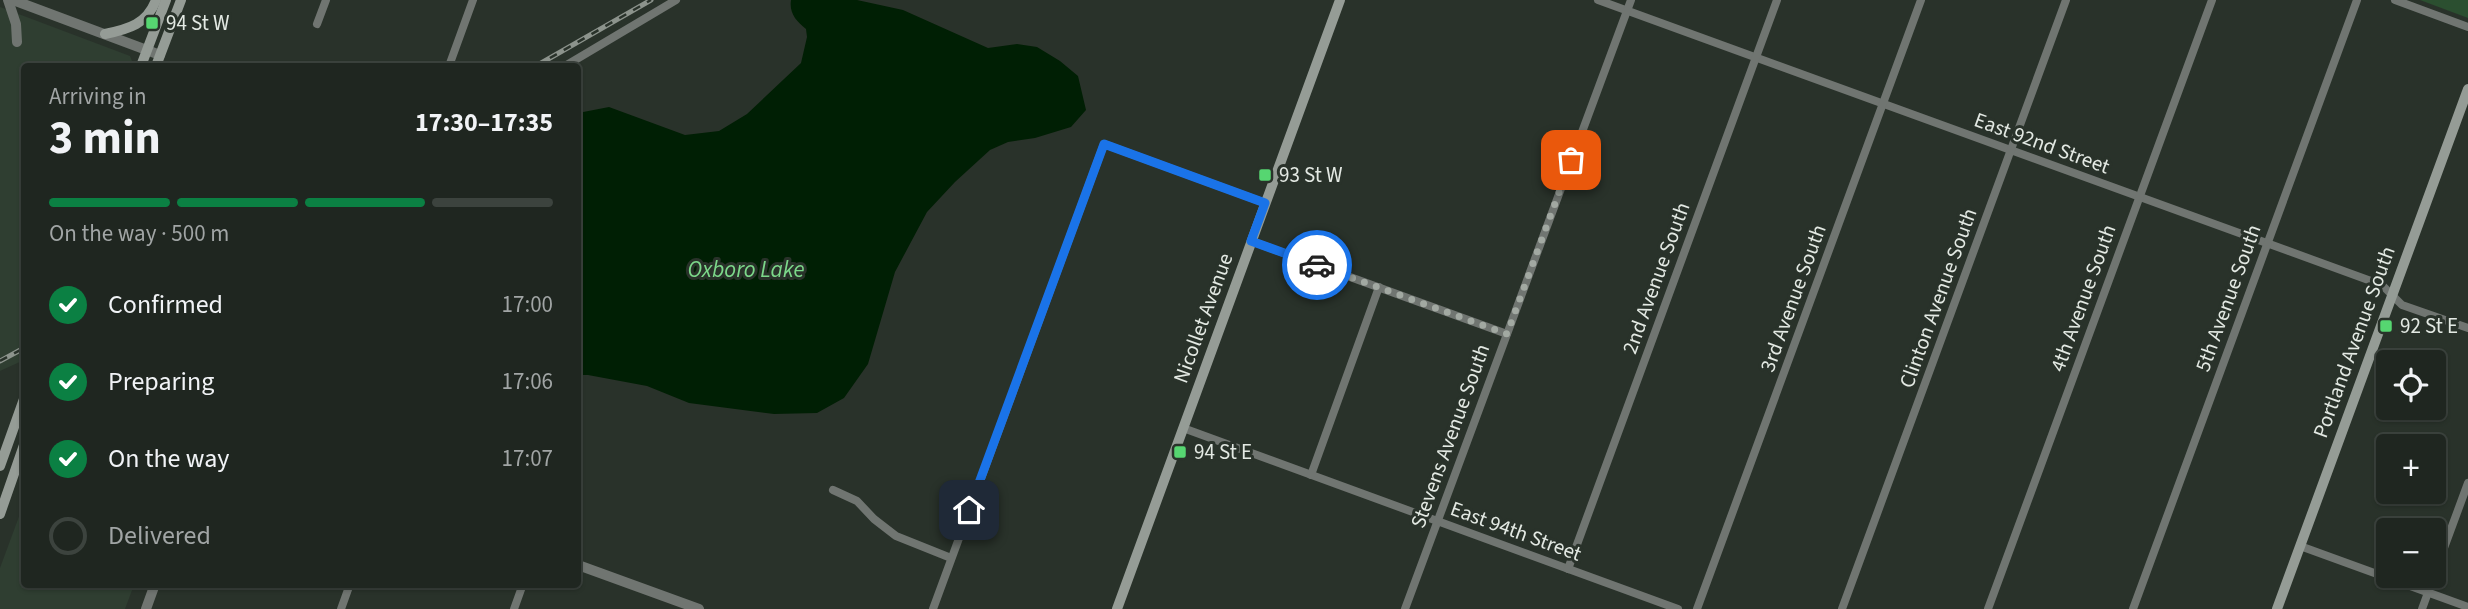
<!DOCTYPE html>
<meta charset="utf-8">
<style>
:root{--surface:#1f2620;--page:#2c322d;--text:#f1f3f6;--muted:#a1a5a5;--line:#3c433e;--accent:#0b8043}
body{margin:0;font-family:"Source Sans 3",sans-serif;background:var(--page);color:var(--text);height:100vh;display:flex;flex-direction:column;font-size:26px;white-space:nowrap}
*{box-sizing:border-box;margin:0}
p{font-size:23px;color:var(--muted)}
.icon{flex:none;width:38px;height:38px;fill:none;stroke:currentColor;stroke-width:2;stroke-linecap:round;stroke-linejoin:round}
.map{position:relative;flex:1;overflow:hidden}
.sheet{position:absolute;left:21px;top:63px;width:560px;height:525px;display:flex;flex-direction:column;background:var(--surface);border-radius:7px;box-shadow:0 2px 5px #0004,0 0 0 2px var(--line)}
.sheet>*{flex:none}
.fabs{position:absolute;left:2376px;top:350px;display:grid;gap:14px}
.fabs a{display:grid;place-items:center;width:70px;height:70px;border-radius:7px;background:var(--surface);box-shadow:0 2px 5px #0004,0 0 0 2px var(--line);font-size:35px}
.pin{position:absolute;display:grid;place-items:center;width:60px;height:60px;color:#fff;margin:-30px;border-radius:14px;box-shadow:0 4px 10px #0006}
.courier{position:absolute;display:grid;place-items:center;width:70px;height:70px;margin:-35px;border:5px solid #1a73e8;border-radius:50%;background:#fff;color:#222;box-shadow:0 2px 9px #0007}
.summary em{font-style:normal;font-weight:700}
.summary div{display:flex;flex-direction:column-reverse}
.summary{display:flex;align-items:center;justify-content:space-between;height:119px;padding:0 28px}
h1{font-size:46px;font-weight:700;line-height:52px}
.bar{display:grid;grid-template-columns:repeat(4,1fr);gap:10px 7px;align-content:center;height:84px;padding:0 28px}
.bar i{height:9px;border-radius:5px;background:var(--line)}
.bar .active{background:var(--accent)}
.bar p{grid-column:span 4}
ol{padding:0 28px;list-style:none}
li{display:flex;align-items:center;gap:21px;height:77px}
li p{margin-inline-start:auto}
li .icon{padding:7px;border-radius:50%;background:var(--accent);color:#fff;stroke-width:4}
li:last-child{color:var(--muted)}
li i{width:38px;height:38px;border:4px solid var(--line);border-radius:50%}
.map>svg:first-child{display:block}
</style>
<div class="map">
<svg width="2468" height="609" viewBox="0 0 2468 609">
<rect width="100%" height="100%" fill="#29322a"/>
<g fill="#2f3e31">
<path d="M0 7 130 56 134 66H24V360L0 371Z"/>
<path d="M24 503V584L134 585 125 609H0V568Z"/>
</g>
<path fill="#2b4f30" d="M2420 0H2468V18Z"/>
<path fill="#001f04" d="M791 0H857L903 10 988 48 1017 44 1037 47 1060 61 1078 76 1086 110 1071 127 1035 138 1008 142 990 150 955 182 927 212 895 272 868 364 844 398 817 413 774 414 689 403 647 386 588 375H578V113L609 107 685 135 719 131 747 114 801 63 807 37 806 29C796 21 789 13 791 0Z"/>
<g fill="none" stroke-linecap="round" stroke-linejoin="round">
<g stroke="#707571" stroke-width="8">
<path d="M1598 0 2382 285 2402 305 2468 328"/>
<path d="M2395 0 2468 27"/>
<path d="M317 24 326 0"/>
<path d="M449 66 473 0"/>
<path d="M565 66 676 0"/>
<path d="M1251 241 1507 334"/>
<path d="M1183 428 1678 609"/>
<path d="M1311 475 1379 287"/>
<path d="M833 490 857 501 874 519 896 536 951 558"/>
<path d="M2300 546 2468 607"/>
<path d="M1568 569 1777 0"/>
<path d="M2434 575 2468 483"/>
<path d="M341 609 350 584"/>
<path d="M514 609 523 584"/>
<path d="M933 609 1104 144 1265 203"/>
<path d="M1405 609 1631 0"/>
<path d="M1697 609 1921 0"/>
<path d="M1842 609 2066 0"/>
<path d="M1988 609 2212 0"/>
<path d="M2133 609 2357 0"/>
<path d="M2422 609 2434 576"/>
</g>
<g stroke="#707571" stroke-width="10">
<path d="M8 0 16 24 17 42"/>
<path d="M13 0 160 55"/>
<path d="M578 565 699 609"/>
<path d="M146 609 155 584"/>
</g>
<g stroke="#959c96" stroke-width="10">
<path d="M105 34C129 29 147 24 156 0"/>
<path d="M141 66 166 0"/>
<path d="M156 66 181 0"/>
<path d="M0 466 24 399"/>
<path d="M0 514 24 445"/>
<path d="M1117 609 1340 0"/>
<path d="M2277 609 2468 89"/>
</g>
<g stroke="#8c938c" stroke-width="5">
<g id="rail">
<path d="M536 66 651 0"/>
<path d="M0 361 24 348"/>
</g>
</g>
<use href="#rail" stroke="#29322a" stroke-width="2.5" stroke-dasharray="8" stroke-linecap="butt"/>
</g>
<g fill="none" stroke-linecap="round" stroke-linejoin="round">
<path stroke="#a2a9a2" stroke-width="7" stroke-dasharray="0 12.6" d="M1317 265 1507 334 1571 160"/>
<path stroke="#1a73e8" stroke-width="9" d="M969 510 1104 144 1265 203 1251 241 1317 265"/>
</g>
<g fill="#56d671" stroke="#29322a" stroke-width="2.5">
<rect x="145" y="16" width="14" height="14" rx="3.5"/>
<rect x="1258" y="168" width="14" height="14" rx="3.5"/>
<rect x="2379" y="319" width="14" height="14" rx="3.5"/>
<rect x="1173" y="445" width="14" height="14" rx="3.5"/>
</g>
<g text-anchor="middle" stroke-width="6" stroke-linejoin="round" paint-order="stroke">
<g font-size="21" fill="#e3e9e3" stroke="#29322a" text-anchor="start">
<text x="166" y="30">94 St W</text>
<text x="1279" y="182">93 St W</text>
<text x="2400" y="333">92 St E</text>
<text x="1194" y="459">94 St E</text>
</g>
<g font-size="21" fill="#e3e9e3" stroke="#29322a">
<text transform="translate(2042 143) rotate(20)" y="7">East 92nd Street</text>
<text transform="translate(1656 278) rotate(-70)" y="7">2nd Avenue South</text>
<text transform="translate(1793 298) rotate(-70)" y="7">3rd Avenue South</text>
<text transform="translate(1938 298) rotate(-70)" y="7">Clinton Avenue South</text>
<text transform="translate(2083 298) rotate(-70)" y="7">4th Avenue South</text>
<text transform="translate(2228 298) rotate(-70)" y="7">5th Avenue South</text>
<text transform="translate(1203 318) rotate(-70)" y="7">Nicollet Avenue</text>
<text transform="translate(2354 342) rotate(-70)" y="7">Portland Avenue South</text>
<text transform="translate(1450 436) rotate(-70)" y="7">Stevens Avenue South</text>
<text transform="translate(1516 531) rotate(20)" y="7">East 94th Street</text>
</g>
<g font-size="23" font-style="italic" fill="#7cd88a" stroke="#29322a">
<text x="746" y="277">Oxboro Lake</text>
</g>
</g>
</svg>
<div class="fabs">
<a><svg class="icon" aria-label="locate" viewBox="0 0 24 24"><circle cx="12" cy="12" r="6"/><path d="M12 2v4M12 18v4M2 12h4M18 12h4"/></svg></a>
<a>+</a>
<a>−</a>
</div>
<div class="pin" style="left:1571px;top:160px;background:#ea580c"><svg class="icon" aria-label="bag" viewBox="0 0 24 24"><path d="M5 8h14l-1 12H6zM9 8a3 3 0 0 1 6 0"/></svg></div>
<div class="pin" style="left:969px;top:510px;background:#1f2937"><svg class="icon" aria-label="home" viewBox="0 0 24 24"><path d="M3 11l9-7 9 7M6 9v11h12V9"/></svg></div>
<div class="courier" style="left:1317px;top:265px"><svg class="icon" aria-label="car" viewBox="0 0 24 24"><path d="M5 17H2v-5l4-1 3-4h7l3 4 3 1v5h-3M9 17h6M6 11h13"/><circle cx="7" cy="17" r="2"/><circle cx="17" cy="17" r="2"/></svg></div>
<section class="sheet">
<div class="summary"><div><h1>3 min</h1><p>Arriving in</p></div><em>17:30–17:35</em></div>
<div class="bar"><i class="active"></i><i class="active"></i><i class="active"></i><i></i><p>On the way · 500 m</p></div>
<ol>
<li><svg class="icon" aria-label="check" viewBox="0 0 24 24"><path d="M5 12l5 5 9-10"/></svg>Confirmed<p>17:00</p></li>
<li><svg class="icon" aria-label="check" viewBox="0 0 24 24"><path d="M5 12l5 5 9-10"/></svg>Preparing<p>17:06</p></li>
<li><svg class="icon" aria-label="check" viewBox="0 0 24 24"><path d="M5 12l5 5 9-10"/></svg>On the way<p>17:07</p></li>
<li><i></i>Delivered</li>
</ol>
</section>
</div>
